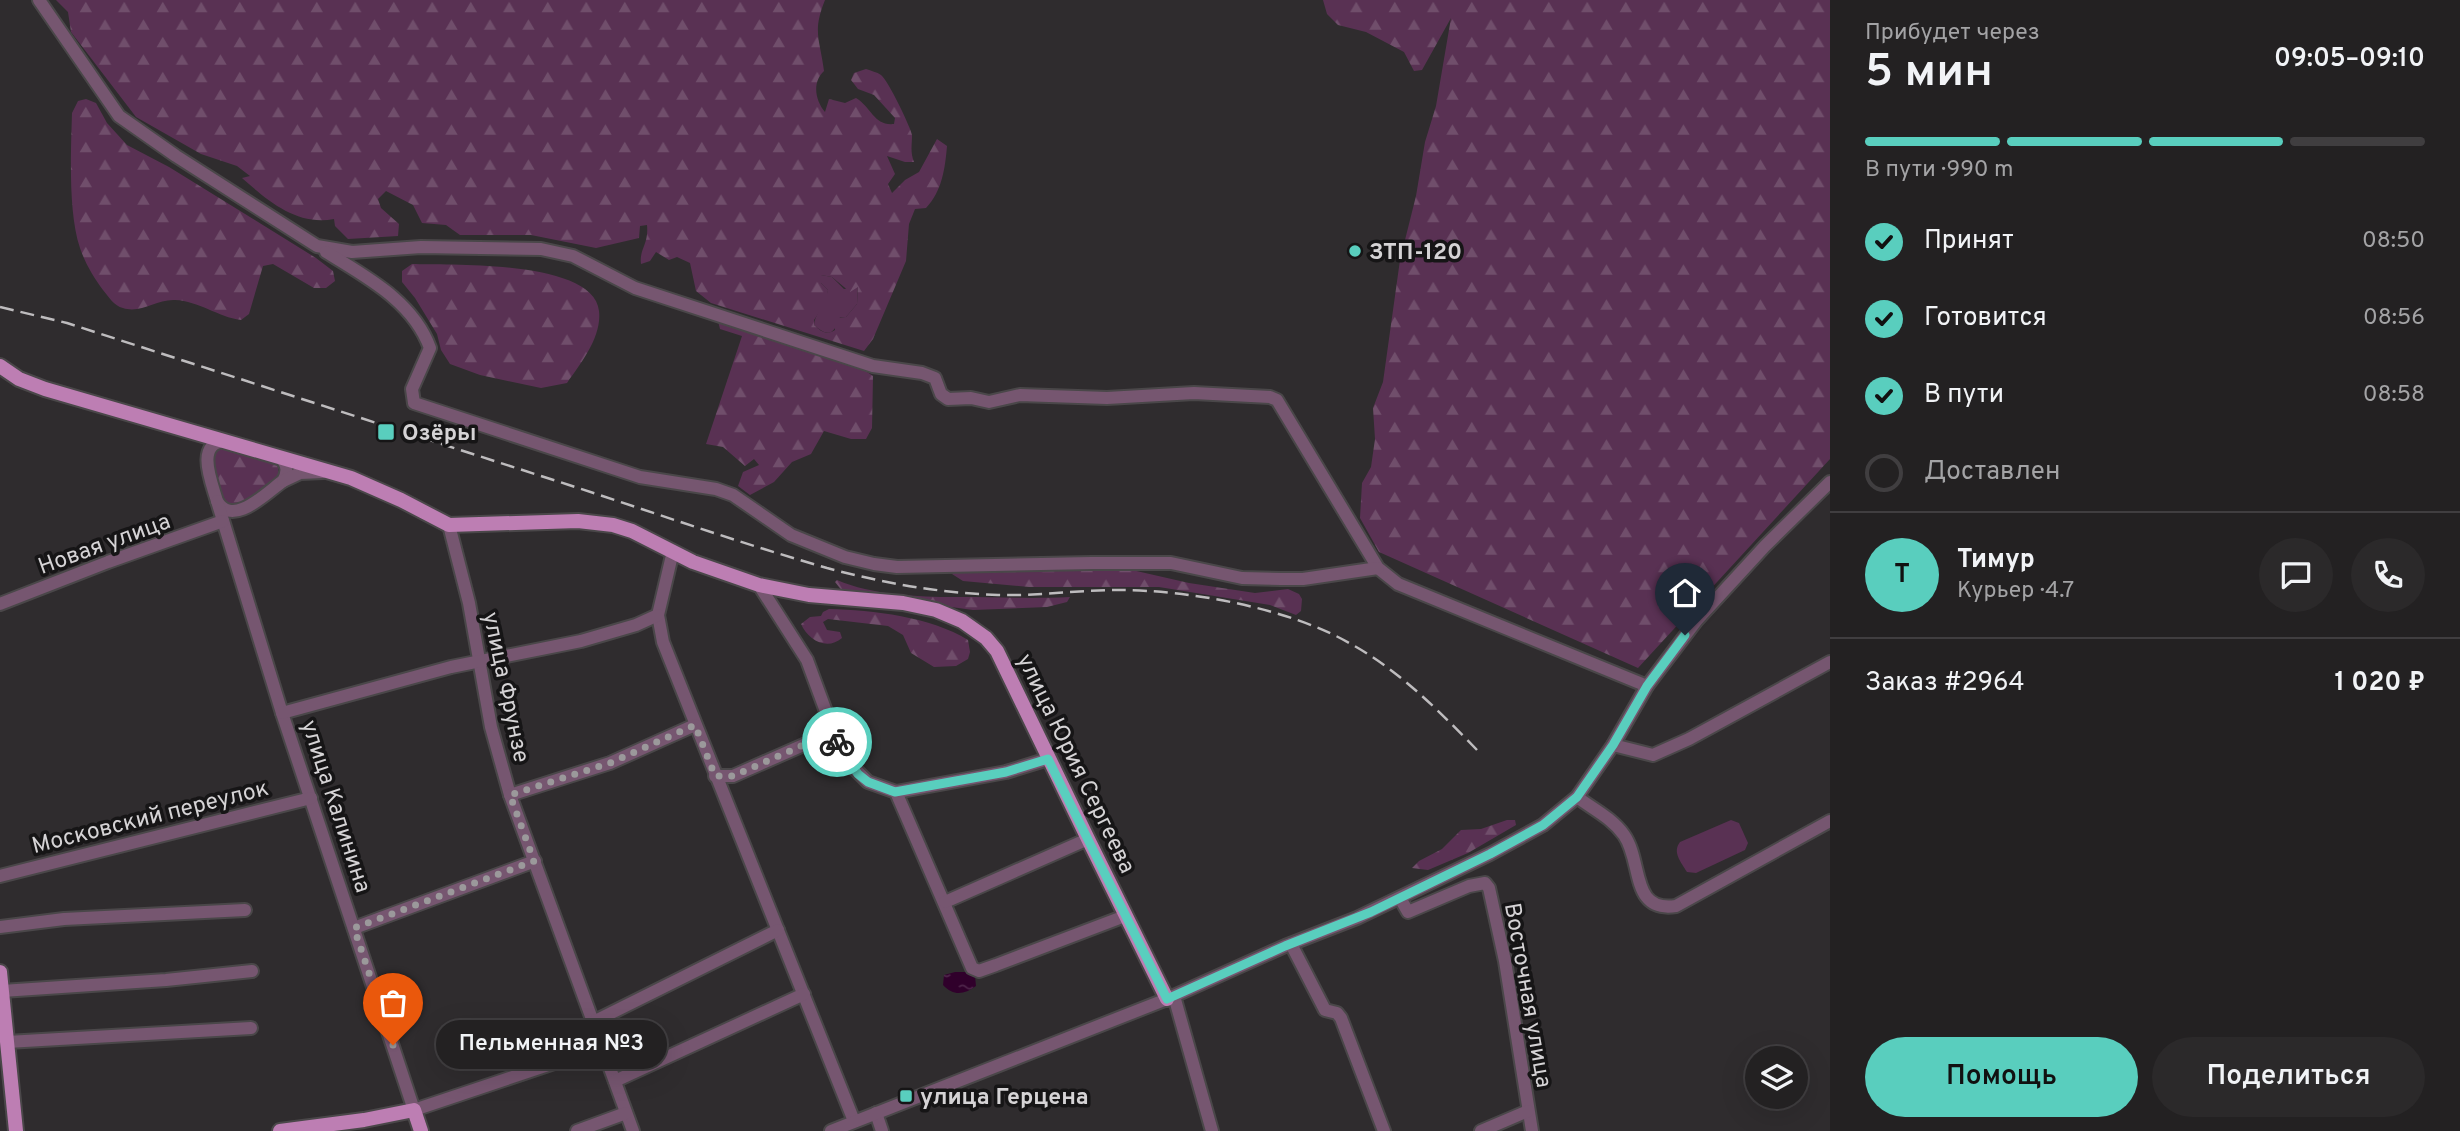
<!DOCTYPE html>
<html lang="ru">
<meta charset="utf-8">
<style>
:root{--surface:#232122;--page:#2b292a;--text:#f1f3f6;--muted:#a3a3a5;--line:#403e40;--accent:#59cebe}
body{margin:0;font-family:Overpass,sans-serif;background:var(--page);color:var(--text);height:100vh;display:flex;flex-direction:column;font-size:26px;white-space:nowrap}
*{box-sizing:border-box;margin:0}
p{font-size:23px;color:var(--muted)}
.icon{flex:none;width:38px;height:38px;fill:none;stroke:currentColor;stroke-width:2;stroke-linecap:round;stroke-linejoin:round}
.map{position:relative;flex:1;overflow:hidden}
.panel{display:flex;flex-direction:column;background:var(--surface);width:630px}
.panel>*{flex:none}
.tools{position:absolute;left:1745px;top:1046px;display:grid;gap:14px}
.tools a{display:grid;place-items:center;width:63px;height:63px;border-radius:50%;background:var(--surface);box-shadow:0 7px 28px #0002,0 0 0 2px var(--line);font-size:35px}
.pin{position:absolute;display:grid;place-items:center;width:60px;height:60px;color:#fff;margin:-72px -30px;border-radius:50% 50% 50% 0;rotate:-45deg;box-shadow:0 0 7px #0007}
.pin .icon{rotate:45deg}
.courier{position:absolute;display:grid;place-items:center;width:70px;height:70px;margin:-35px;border:5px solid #59cebe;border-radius:50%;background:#fff;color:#222;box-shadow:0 2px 9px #0007}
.bubble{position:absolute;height:49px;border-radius:24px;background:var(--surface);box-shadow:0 7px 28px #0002,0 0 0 2px var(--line);font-size:23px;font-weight:600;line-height:49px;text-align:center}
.summary em{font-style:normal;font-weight:600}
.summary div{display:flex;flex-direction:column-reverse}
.summary{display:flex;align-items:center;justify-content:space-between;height:119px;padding:0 35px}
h1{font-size:46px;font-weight:600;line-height:52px}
.bar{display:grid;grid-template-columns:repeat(4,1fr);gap:10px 7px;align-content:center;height:84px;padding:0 35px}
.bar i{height:9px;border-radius:5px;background:var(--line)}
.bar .current{background:var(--accent)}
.bar p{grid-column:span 4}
.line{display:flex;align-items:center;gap:18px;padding:0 35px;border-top:2px solid var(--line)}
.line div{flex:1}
.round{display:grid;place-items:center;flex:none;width:74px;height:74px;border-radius:37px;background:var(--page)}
ol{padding:0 35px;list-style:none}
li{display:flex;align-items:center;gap:21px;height:77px}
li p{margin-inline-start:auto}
li .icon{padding:7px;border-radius:50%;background:var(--accent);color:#111;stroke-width:4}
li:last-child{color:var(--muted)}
li i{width:38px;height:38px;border:4px solid var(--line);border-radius:50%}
.button{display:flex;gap:14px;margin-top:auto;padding:14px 35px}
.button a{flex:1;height:80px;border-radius:42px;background:var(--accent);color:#111;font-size:28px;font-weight:600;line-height:80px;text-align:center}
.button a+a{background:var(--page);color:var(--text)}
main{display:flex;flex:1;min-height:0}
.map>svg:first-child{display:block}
</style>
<main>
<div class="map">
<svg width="1830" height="1131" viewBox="0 0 1830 1131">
<defs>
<pattern id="forest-firs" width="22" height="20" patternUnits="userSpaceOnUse" patternTransform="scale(1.75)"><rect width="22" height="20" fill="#593153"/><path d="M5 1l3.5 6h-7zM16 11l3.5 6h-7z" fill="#704e6b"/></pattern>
<pattern id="water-ripples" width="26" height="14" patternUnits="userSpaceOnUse" patternTransform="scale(1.75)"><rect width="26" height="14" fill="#30002b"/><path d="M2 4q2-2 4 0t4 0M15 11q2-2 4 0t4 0" fill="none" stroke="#4d2449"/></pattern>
</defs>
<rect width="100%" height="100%" fill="#2f2c2e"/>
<g fill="#593153">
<path d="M821 275 832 277 844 289 858 286 857 304 846 317H840C834 334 829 338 814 325 814 316 825 304 828 290L821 283Z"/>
<path d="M1731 820 1739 823 1748 843 1745 850 1696 873 1687 872C1681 862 1672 852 1680 842Z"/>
</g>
<g fill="url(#forest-firs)" fill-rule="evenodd">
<path d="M56 0H825C812 32 820 39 824 71 812 82 815 100 825 112L829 99 845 103 856 98C872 108 874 126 894 124L895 118 874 95 858 89 851 80 854 73 866 69C871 71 877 72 881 75 888 80 911 128 912 135 912 145 910 152 914 162H905L887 156 895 174 888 184 892 193 905 180 919 172 937 139 947 146C945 169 942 191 926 208L915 209 909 224 906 261 873 339 864 351 711 303 696 291 690 263 677 257 669 260 656 252 650 261 641 264C639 249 649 244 647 225L640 226 639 238 596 248 531 235H460L446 225 422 223 413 205 386 191 378 199 381 208 399 224 398 236 348 239 335 226 334 219C297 226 268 201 242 178L250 176 237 166 201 154 136 117 71 32 68 12ZM821 275 832 277 850 292 858 287 857 304 846 317 834 318 835 330C826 336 821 331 814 325V320L826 302 828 290 821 283Z"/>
<path d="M1323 0H1830V459L1638 668 1379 552 1360 518 1362 483 1371 467 1375 439 1373 408 1383 382 1400 260 1416 196 1425 142 1436 106 1451 18 1422 70 1414 71 1404 52 1366 32 1338 25 1327 14Z"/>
<path d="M86 99 96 103 107 123 127 145 169 167 316 258 333 271 335 281 326 288H314L273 264 263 266 249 314 241 320C218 317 199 301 175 300 156 299 141 314 123 308 114 306 109 297 103 290 94 278 85 263 80 248 68 212 71 152 72 113L78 101Z"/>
<path d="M412 264C450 265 594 260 599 311 602 337 581 363 567 383L541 388 480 375 450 364 441 350 437 334 415 298 402 282V271Z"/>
<path d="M717 317 861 368 873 376 872 428 866 439H851L824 431 811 454 792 462 774 482 750 495 738 486 743 472 759 465 754 459 745 466 723 447 706 444 742 336 720 329Z"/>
<path d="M222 447 277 462 279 475 276 480 237 507 223 504C218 487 202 458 222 447Z"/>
<path d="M1092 569 1132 570 1189 583 1255 593 1288 589 1299 594 1302 599 1301 611 1296 615 1270 605 1159 587H1029L963 581 952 574 956 570Z"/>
<path d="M837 580C872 595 917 597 955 597 995 597 1030 599 1070 597L1067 602 1047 607 973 610 843 592 835 582Z"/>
<path d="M829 609C873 610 931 617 968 640L970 652 968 659 956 666 934 667 911 653 903 635 888 626 828 619 823 622 827 630 840 632 842 638C827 651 808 640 801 624L810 617 821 616 823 612Z"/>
<path d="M1507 820H1515L1516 825 1468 853 1428 870 1412 868 1419 861 1442 849 1461 830 1481 829Z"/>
</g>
<path fill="url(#water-ripples)" d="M955 972H967L975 976 976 986C964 995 953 996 943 985L944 975Z"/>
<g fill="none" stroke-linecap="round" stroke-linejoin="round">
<g stroke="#4a4749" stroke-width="16">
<g id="minor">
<path d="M39 0 119 116 176 156 317 246 352 252 421 247 541 249 573 256 635 288 873 366 922 373 935 378 941 394 948 399 971 398 989 402 1020 395 1107 398 1194 393 1270 397 1277 400 1378 568 1398 584 1647 686"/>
<path d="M326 252C366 277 413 301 430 348L412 389 414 403 640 477 716 489 733 495 791 535 845 557 874 564 897 567 1092 563H1171L1242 578 1281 579H1303L1378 568"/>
<path d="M226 441C194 442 212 483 217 501 233 528 266 493 283 481 288 472 288 465 280 457"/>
<path d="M283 481 300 473 323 472"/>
<path d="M217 501 282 713 414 1110 602 1047"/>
<path d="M449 525 469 603 491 727 510 795 633 1131"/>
<path d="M673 551 658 615 663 642 854 1121"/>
<path d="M759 585 807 660 838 744 849 763 868 782 896 792 972 968 979 971 996 965 1125 916"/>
<path d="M0 604 108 562 223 521"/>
<path d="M282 713 451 667 581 641 636 625 658 615"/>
<path d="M1613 745 1653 755 1689 739 1830 662"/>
<path d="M715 776H733L833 732"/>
<path d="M896 792 1006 772 1048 759"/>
<path d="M510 795 610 763 695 725"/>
<path d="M1577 797C1593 809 1612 818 1624 835 1643 862 1630 913 1676 906L1830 821"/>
<path d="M0 876 311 798"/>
<path d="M1400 898 1408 912 1469 886 1485 883 1489 888 1505 961 1532 1131"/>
<path d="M945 902 1088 839"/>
<path d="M0 927 64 919 245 910"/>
<path d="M354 928 535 861"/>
<path d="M1291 944 1325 1010 1337 1013 1341 1018 1384 1131"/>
<path d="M2 991 166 980 252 971"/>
<path d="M1174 996 1212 1131"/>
<path d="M593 1022 778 930"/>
<path d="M7 1042 251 1028"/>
<path d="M615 1081 804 994"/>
<path d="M876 1113 882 1131"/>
<path d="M577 1131 626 1113"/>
<path d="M831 1131 1167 999 1285 946 1357 918 1490 854 1543 825 1577 797 1613 745 1647 686 1697 620 1765 546 1830 482"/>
<path d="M1481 1131 1528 1111"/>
</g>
</g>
<g stroke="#4a4749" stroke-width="18">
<g id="major">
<path d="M0 366 19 379 45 389 351 478 401 500 449 525 578 521 613 525 632 531 693 562 759 585 809 595 903 603 936 610 962 621 986 638 997 651 1088 839 1167 999"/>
<path d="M0 972 16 1131"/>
<path d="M280 1131 364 1120 414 1110 421 1131"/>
</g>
</g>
<use href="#minor" stroke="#765670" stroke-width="12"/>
<use href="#major" stroke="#bd7eb3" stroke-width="14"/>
<path stroke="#bebcbe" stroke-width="2.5" stroke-dasharray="14 7" stroke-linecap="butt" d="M0 307 67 323C234 377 401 431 569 485 655 513 740 543 827 568 883 583 939 593 998 595 1038 596 1078 590 1118 590 1189 590 1289 608 1351 644 1400 671 1439 711 1477 750"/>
</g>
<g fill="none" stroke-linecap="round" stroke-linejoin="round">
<path stroke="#9b999b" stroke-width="7" stroke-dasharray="0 12.6" d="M393 1045 354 928 534 861 510 795 610 763 695 725 715 776H733L833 732 837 742"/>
<path stroke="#59cebe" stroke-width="9" d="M837 742 858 774 868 782 895 792 1006 772 1048 759 1167 999 1285 946 1371 912 1490 854 1543 825 1577 797 1613 745 1647 686 1685 635"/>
</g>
<g fill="#59cebe" stroke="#161516" stroke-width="2.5">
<circle cx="1355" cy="251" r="7"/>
<rect x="377" y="423" width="18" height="18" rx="3.5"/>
<rect x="899" y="1089" width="14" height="14" rx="3.5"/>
</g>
<g text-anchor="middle" stroke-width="7" stroke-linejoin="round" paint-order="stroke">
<g font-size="23" font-weight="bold" fill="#d5d3d5" stroke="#161516" text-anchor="start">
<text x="1369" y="259">ЗТП-120</text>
<text x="402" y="440">Озёры</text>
<text x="920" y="1104">улица Герцена</text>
</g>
<g font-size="23" fill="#d5d3d5" stroke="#161516">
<text transform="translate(104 543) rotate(-20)" y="8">Новая улица</text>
<text transform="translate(507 687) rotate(78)" y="8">улица Фрунзе</text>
<text transform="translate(1077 763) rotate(64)" y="8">улица Юрия Сергеева</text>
<text transform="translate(337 806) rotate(72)" y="8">улица Калинина</text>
<text transform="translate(150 816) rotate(-14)" y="8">Московский переулок</text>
<text transform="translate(1529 995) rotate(80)" y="8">Восточная улица</text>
</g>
</g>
</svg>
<div class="tools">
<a><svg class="icon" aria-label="layers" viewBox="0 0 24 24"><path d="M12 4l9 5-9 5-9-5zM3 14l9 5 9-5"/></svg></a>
</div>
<div class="pin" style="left:393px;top:1045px;background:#ea580c"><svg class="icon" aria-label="bag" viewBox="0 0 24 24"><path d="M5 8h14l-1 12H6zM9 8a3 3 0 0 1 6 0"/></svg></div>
<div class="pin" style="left:1685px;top:635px;background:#1f2937"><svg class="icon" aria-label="home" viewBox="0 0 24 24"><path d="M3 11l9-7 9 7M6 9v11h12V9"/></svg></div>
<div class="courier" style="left:837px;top:742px"><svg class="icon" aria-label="bike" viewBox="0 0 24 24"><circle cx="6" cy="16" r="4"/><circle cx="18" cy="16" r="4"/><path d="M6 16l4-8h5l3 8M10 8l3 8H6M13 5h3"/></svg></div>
<div class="bubble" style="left:436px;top:1020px;width:231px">Пельменная №3</div>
</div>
<section class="panel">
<div class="summary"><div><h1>5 мин</h1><p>Прибудет через</p></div><em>09:05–09:10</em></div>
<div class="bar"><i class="current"></i><i class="current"></i><i class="current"></i><i></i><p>В пути · 990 m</p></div>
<ol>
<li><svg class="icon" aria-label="check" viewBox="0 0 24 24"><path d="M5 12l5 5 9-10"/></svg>Принят<p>08:50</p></li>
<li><svg class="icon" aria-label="check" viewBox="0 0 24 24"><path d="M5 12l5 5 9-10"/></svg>Готовится<p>08:56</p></li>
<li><svg class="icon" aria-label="check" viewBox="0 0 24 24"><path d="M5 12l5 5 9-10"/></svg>В пути<p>08:58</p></li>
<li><i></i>Доставлен</li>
</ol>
<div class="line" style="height:126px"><b class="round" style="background:var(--accent);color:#111">Т</b><div><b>Тимур</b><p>Курьер · 4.7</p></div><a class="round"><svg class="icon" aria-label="chat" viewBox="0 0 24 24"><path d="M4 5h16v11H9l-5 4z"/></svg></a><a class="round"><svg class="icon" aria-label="phone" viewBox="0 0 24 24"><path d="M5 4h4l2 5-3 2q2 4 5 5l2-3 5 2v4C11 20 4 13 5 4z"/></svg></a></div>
<div class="line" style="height:91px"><div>Заказ #2964</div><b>1 020 ₽</b></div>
<div class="button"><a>Помощь</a><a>Поделиться</a></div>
</section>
</main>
